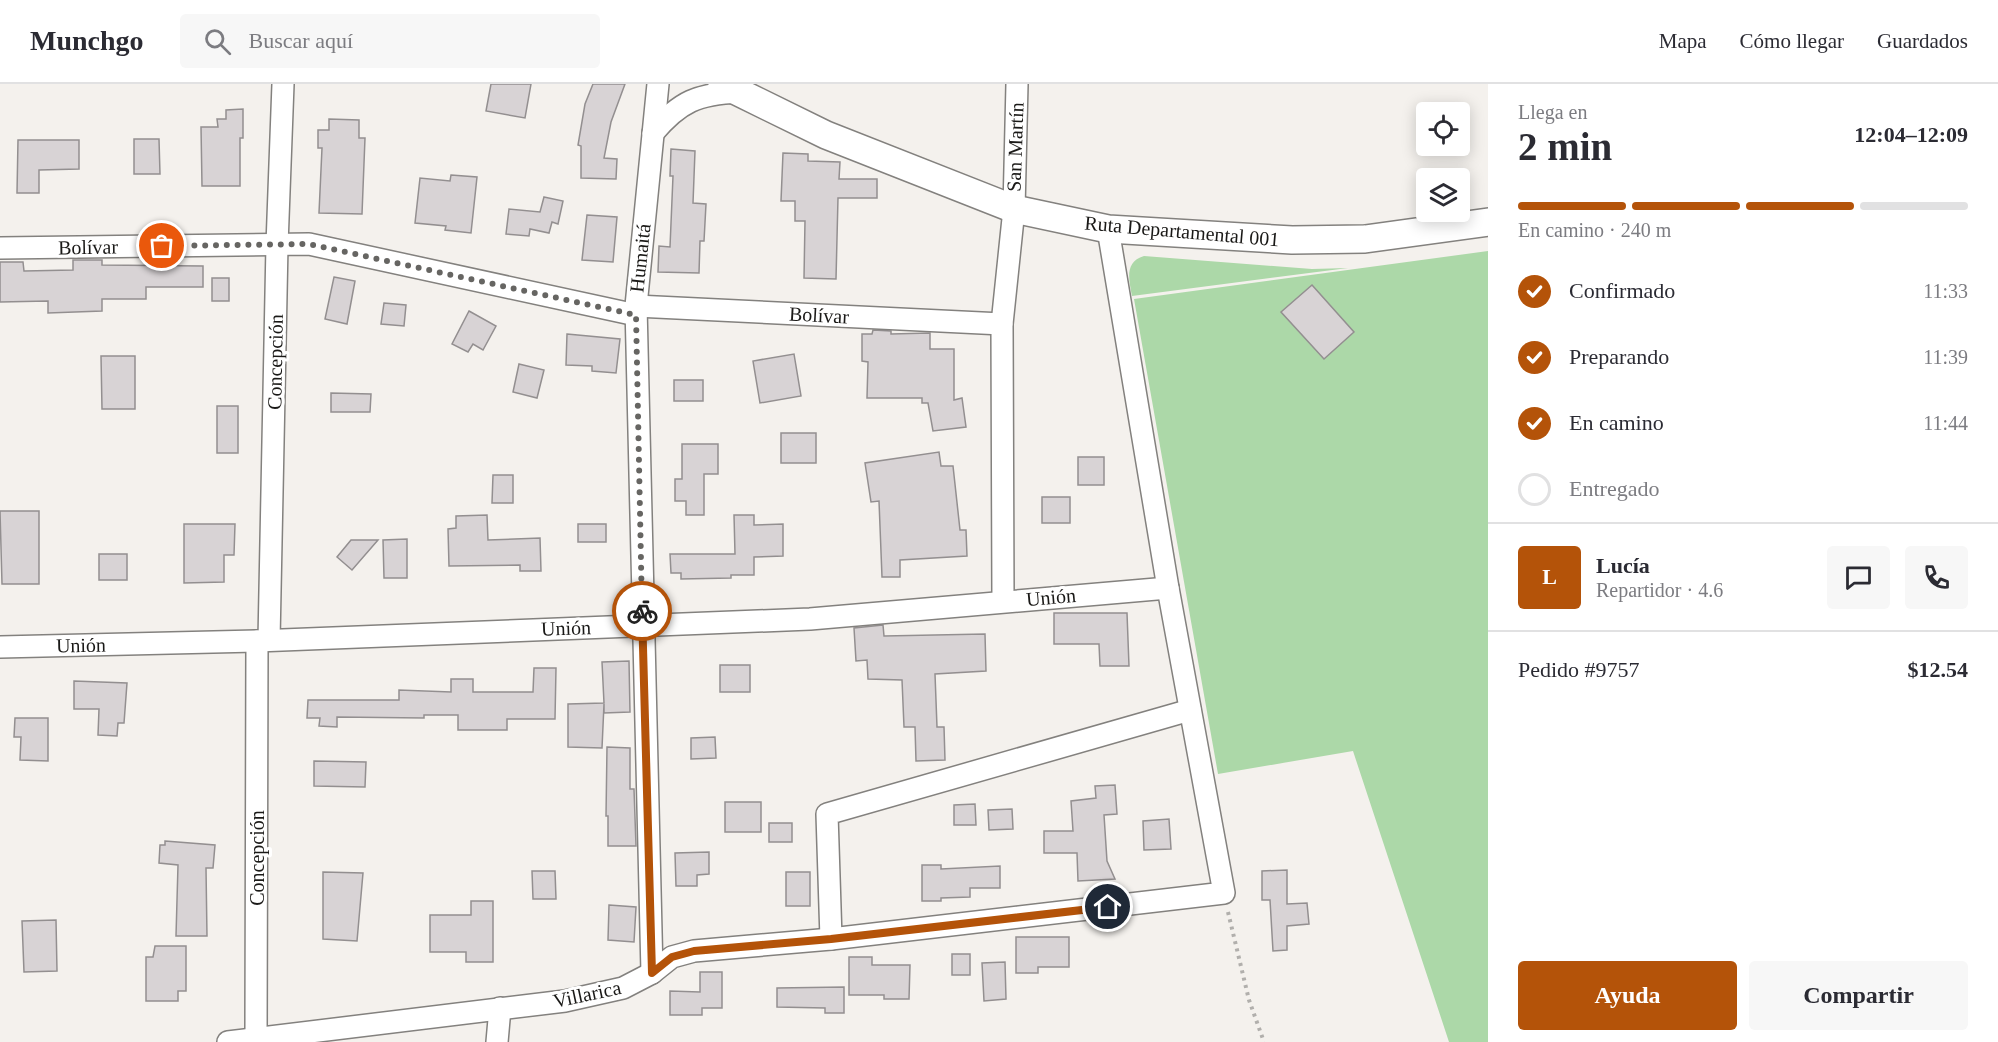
<!DOCTYPE html>
<html lang="es">
<meta charset="utf-8">
<style>
:root{--surface:#fff;--page:#f7f7f7;--text:#2b2b33;--muted:#7c7c81;--line:#e1e1e2;--accent:#b45309}
body{margin:0;font-family:Georgia,serif;background:var(--page);color:var(--text);height:100vh;display:flex;flex-direction:column;font-size:22px;white-space:nowrap}
*{box-sizing:border-box;margin:0}
p{font-size:20px;color:var(--muted)}
.icon{flex:none;width:33px;height:33px;fill:none;stroke:currentColor;stroke-width:2;stroke-linecap:round;stroke-linejoin:round}
.map{position:relative;flex:1;overflow:hidden}
.details{display:flex;flex-direction:column;background:var(--surface);width:510px}
.details>*{flex:none}
.tools{position:absolute;left:1416px;top:18px;display:grid;gap:12px}
.tools a{display:grid;place-items:center;width:54px;height:54px;border-radius:6px;background:var(--surface);box-shadow:0 3px 15px #0003;font-size:30px}
.pin{position:absolute;display:grid;place-items:center;width:51px;height:51px;color:#fff;margin:-26px;border:3px solid #fff;border-radius:50%;box-shadow:0 2px 6px #0007}
.courier{position:absolute;display:grid;place-items:center;width:60px;height:60px;margin:-30px;border:4px solid #b45309;border-radius:50%;background:#fff;color:#222;box-shadow:0 2px 8px #0007}
.headline em{font-style:normal;font-weight:600}
.headline div{display:flex;flex-direction:column-reverse}
.headline{display:flex;align-items:center;justify-content:space-between;height:102px;padding:0 30px}
h1{font-size:39px;font-weight:600;line-height:45px}
.bar{display:grid;grid-template-columns:repeat(4,1fr);gap:9px 6px;align-content:center;height:72px;padding:0 30px}
.bar i{height:8px;border-radius:4px;background:var(--line)}
.bar .active{background:var(--accent)}
.bar p{grid-column:span 4}
.line{display:flex;align-items:center;gap:15px;padding:0 30px;border-top:2px solid var(--line)}
.line div{flex:1}
.round{display:grid;place-items:center;flex:none;width:63px;height:63px;border-radius:6px;background:var(--page)}
ol{padding:0 30px;list-style:none}
li{display:flex;align-items:center;gap:18px;height:66px}
li p{margin-inline-start:auto}
li .icon{padding:6px;border-radius:50%;background:var(--accent);color:#fff;stroke-width:4}
li:last-child{color:var(--muted)}
li i{width:33px;height:33px;border:3px solid var(--line);border-radius:50%}
.cta{display:flex;gap:12px;margin-top:auto;padding:12px 30px}
.cta a{flex:1;height:69px;border-radius:6px;background:var(--accent);color:#fff;font-size:24px;font-weight:600;line-height:69px;text-align:center}
.cta a+a{background:var(--page);color:var(--text)}
header{display:flex;align-items:center;gap:36px;box-sizing:border-box;height:84px;padding:0 30px;background:var(--surface);border-bottom:2px solid var(--line)}
header strong{font-size:28px}
nav{display:flex;gap:33px;margin-inline-start:auto;font-size:21px}
.search{width:420px;height:54px;background:var(--page);display:flex;align-items:center;gap:15px;box-sizing:border-box;padding:0 21px;border-radius:6px;color:var(--muted);font-size:22px}
main{display:flex;flex:1;min-height:0}
.map>svg:first-child{display:block}
</style>
<header>
<strong>Munchgo</strong>
<div class="search"><svg class="icon" aria-label="search" viewBox="0 0 24 24"><circle cx="10" cy="10" r="6"/><path d="M15 15l6 6"/></svg>Buscar aquí</div>
<nav><a>Mapa</a><a>Cómo llegar</a><a>Guardados</a></nav>
</header>
<main>
<div class="map">
<svg width="1488" height="958" viewBox="0 0 1488 958">
<rect width="100%" height="100%" fill="#f4f1ed"/>
<g fill="#acd8a8">
<path d="M1488 167V958H1449L1353 667 1218 690 1134 215Z"/>
<path d="M1144 172 1312 185 1348 184 1132 212C1129 196 1124 178 1144 172Z"/>
</g>
<g fill="#d8d3d5" stroke="#938f90" stroke-width="1.5">
<path d="M491 0H531L525 34 486 27Z"/>
<path d="M593 0H625L611 38 604 74 617 75 616 95 581 94V62L578 61 585 20Z"/>
<path d="M243 25V54H240V102H202L201 43H218L217 35H226V26Z"/>
<path d="M329 35 359 36V54H365L362 130 319 129 322 64H318V46H329Z"/>
<path d="M134 55H159L160 90H134Z"/>
<path d="M18 56H79V85L39 86V109H17Z"/>
<path d="M671 65 695 67 693 119 706 120 704 157H700L699 189 658 188 659 162 670 163 673 92H670Z"/>
<path d="M783 69 808 70V77L840 78 839 95H877V114H838L836 195 804 194 805 137H795V117H781Z"/>
<path d="M451 91 477 93 471 149 445 146 446 142 415 139 420 94 450 97Z"/>
<path d="M544 113 563 117 558 140 552 138 549 149 530 145 529 152 506 150 509 125 540 128Z"/>
<path d="M587 131 617 133 613 178 582 176Z"/>
<path d="M73 176H102V181L203 182V203H146V215H102V227L48 229V217L0 218V178H23L24 187 73 186Z"/>
<path d="M334 193 355 197 347 240 325 235Z"/>
<rect x="212" y="194" width="17" height="23"/>
<path d="M1312 201 1354 248 1324 275 1281 228Z"/>
<path d="M384 219 406 221 404 242 381 240Z"/>
<path d="M469 227 496 242 483 266 473 260 468 268 452 260Z"/>
<path d="M873 246 891 247V250L930 249V265H954V316L962 314 966 343 933 347 928 319H922V314H867L868 278 862 277V250H872Z"/>
<path d="M567 250 620 255 616 289 592 287V282L566 281Z"/>
<path d="M794 270 801 312 760 319 753 277Z"/>
<path d="M101 272H135V325H102Z"/>
<path d="M519 280 544 286 537 314 513 308Z"/>
<rect x="674" y="296" width="29" height="21"/>
<path d="M331 309 371 310 370 328H331Z"/>
<rect x="217" y="322" width="21" height="47"/>
<rect x="781" y="349" width="35" height="30"/>
<path d="M682 360H718V390H704V431H686V417H675V395H682Z"/>
<path d="M939 368 941 382H953L960 446H966L967 472 900 476V493H882L879 417 871 418 865 379Z"/>
<rect x="1078" y="373" width="26" height="28"/>
<path d="M493 391H513V419H492Z"/>
<rect x="1042" y="413" width="28" height="26"/>
<path d="M0 427H39V500H2Z"/>
<path d="M487 431 488 456 540 454 541 487H520V481L449 482 448 445 456 444V432Z"/>
<path d="M734 431H754V441L783 440V472L754 473V491H731V494L681 495V489H671L670 470H735Z"/>
<path d="M184 440H235L234 471H224V498L184 499Z"/>
<rect x="578" y="440" width="28" height="18"/>
<path d="M407 455V494H384L383 456Z"/>
<path d="M351 456H378L352 486 337 473Z"/>
<rect x="99" y="470" width="28" height="26"/>
<path d="M1054 529H1127L1129 582H1100L1099 560H1054Z"/>
<path d="M883 541 884 552 985 550 986 587 935 590 937 643H944L945 676 916 677 915 643H904L902 596 868 595 867 576 856 577 854 544Z"/>
<path d="M629 577 630 628 604 629V620L602 664 568 663V620L604 619 602 578Z"/>
<rect x="720" y="581" width="30" height="27"/>
<path d="M534 584H556L555 635H507V646H458V631H424V634L337 633V643L319 642 320 634H307L308 616H399V606L451 608V595H473V608H533Z"/>
<path d="M74 597 127 599 124 639H118L117 652 98 651 99 625H74Z"/>
<path d="M15 634H48V677L20 676 21 653H14Z"/>
<path d="M715 653 716 674 691 675V654Z"/>
<path d="M607 663 630 664V705H634L636 762H608V732H606Z"/>
<path d="M314 677 366 678 365 703 314 702Z"/>
<path d="M1115 701 1117 730 1104 731 1107 777 1115 795 1078 797 1077 769H1044V747H1073L1071 717 1096 714 1095 702Z"/>
<rect x="725" y="718" width="36" height="30"/>
<path d="M975 720 976 741H954V721Z"/>
<path d="M1012 725 1013 745 989 746 988 726Z"/>
<path d="M1169 735 1171 765 1144 766 1143 737Z"/>
<rect x="769" y="739" width="23" height="19"/>
<path d="M165 757 215 761 213 784H206L207 852H176L178 781 159 779 160 761H165Z"/>
<path d="M709 768V790L697 791V802H676L675 769Z"/>
<path d="M922 781H941V785L1000 782V804H970V813L941 814V817H922Z"/>
<path d="M1287 786V820L1307 819 1309 840 1287 842V866L1273 867 1270 816H1262V787Z"/>
<path d="M532 787H555L556 815H533Z"/>
<path d="M323 788 363 789 357 857 323 855Z"/>
<rect x="786" y="788" width="24" height="34"/>
<path d="M471 817H493V878H466V868H430V831H471Z"/>
<path d="M609 821 636 823 634 858 608 856Z"/>
<path d="M56 836 57 887 24 888 22 837Z"/>
<path d="M1016 853H1069V883H1038V889H1016Z"/>
<path d="M155 862H186V907H178V917H146V873H153Z"/>
<rect x="952" y="870" width="18" height="21"/>
<path d="M849 873H872V881H910L909 915H884V911H849Z"/>
<path d="M1005 878 1006 915 984 917 982 879Z"/>
<path d="M700 888H722V924H702V931H670V907L700 908Z"/>
<path d="M844 903V929H825V924L777 923V904Z"/>
</g>
<g fill="none" stroke-linecap="round" stroke-linejoin="round">
<g stroke="#83817e" stroke-width="24">
<g id="minor">
<path d="M653 49C680 17 698 10 739 8"/>
<path d="M0 164 309 160 636 231"/>
<path d="M636 222 1002 240"/>
<path d="M1003 517 1002 240 1014 125 1017 0"/>
<path d="M269 556 277 161 283 0"/>
<path d="M0 563 257 557 810 535 1168 504"/>
<path d="M831 855 827 730 1190 626"/>
<path d="M652 889 636 222 658 0"/>
<path d="M256 955 257 557"/>
<path d="M228 958 565 917 623 904 652 889 672 873 694 867 831 855 1224 809 1168 504 1108 145"/>
<path d="M497 958 500 924"/>
</g>
</g>
<g stroke="#83817e" stroke-width="30">
<path id="tertiary" d="M722 0 826 51 1014 125 1108 145 1292 156 1365 155 1488 138"/>
</g>
<path stroke="#b1afac" stroke-width="4" stroke-dasharray="3 4.5" stroke-linecap="butt" d="M1228 828 1249 916 1264 958"/>
<use href="#minor" stroke="#fff" stroke-width="21"/>
<use href="#tertiary" stroke="#fff" stroke-width="27"/>
</g>
<g fill="none" stroke-linecap="round" stroke-linejoin="round">
<path stroke="#666562" stroke-width="6" stroke-dasharray="0 10.8" d="M162 162 309 160 636 231 642 527"/>
<path stroke="#b45309" stroke-width="8" d="M642 527 652 889 672 873 694 867 831 855 1108 823"/>
</g>
<g text-anchor="middle" stroke-width="6" stroke-linejoin="round" paint-order="stroke">
<g font-size="20" fill="#1a1917" stroke="#fff">
<text transform="translate(1015 63) rotate(-88)" y="7">San Martín</text>
<text transform="translate(1182 147) rotate(5)" y="7">Ruta Departamental 001</text>
<text transform="translate(88 163) rotate(-1)" y="7">Bolívar</text>
<text transform="translate(640 174) rotate(-84)" y="7">Humaitá</text>
<text transform="translate(819 231) rotate(3)" y="7">Bolívar</text>
<text transform="translate(275 278) rotate(-89)" y="7">Concepción</text>
<text transform="translate(1051 513) rotate(-5)" y="7">Unión</text>
<text transform="translate(566 544) rotate(-2)" y="7">Unión</text>
<text transform="translate(81 561) rotate(-1)" y="7">Unión</text>
<text transform="translate(257 774) rotate(-90)" y="7">Concepción</text>
<text transform="translate(587 910) rotate(-12)" y="7">Villarica</text>
</g>
</g>
</svg>
<div class="tools">
<a><svg class="icon" aria-label="locate" viewBox="0 0 24 24"><circle cx="12" cy="12" r="6"/><path d="M12 2v4M12 18v4M2 12h4M18 12h4"/></svg></a>
<a><svg class="icon" aria-label="layers" viewBox="0 0 24 24"><path d="M12 4l9 5-9 5-9-5zM3 14l9 5 9-5"/></svg></a>
</div>
<div class="pin" style="left:162px;top:162px;background:#ea580c"><svg class="icon" aria-label="bag" viewBox="0 0 24 24"><path d="M5 8h14l-1 12H6zM9 8a3 3 0 0 1 6 0"/></svg></div>
<div class="pin" style="left:1108px;top:823px;background:#1f2937"><svg class="icon" aria-label="home" viewBox="0 0 24 24"><path d="M3 11l9-7 9 7M6 9v11h12V9"/></svg></div>
<div class="courier" style="left:642px;top:527px"><svg class="icon" aria-label="bike" viewBox="0 0 24 24"><circle cx="6" cy="16" r="4"/><circle cx="18" cy="16" r="4"/><path d="M6 16l4-8h5l3 8M10 8l3 8H6M13 5h3"/></svg></div>
</div>
<section class="details">
<div class="headline"><div><h1>2 min</h1><p>Llega en</p></div><em>12:04–12:09</em></div>
<div class="bar"><i class="active"></i><i class="active"></i><i class="active"></i><i></i><p>En camino · 240 m</p></div>
<ol>
<li><svg class="icon" aria-label="check" viewBox="0 0 24 24"><path d="M5 12l5 5 9-10"/></svg>Confirmado<p>11:33</p></li>
<li><svg class="icon" aria-label="check" viewBox="0 0 24 24"><path d="M5 12l5 5 9-10"/></svg>Preparando<p>11:39</p></li>
<li><svg class="icon" aria-label="check" viewBox="0 0 24 24"><path d="M5 12l5 5 9-10"/></svg>En camino<p>11:44</p></li>
<li><i></i>Entregado</li>
</ol>
<div class="line" style="height:108px"><b class="round" style="background:var(--accent);color:#fff">L</b><div><b>Lucía</b><p>Repartidor · 4.6</p></div><a class="round"><svg class="icon" aria-label="chat" viewBox="0 0 24 24"><path d="M4 5h16v11H9l-5 4z"/></svg></a><a class="round"><svg class="icon" aria-label="phone" viewBox="0 0 24 24"><path d="M5 4h4l2 5-3 2q2 4 5 5l2-3 5 2v4C11 20 4 13 5 4z"/></svg></a></div>
<div class="line" style="height:78px"><div>Pedido #9757</div><b>$12.54</b></div>
<div class="cta"><a>Ayuda</a><a>Compartir</a></div>
</section>
</main>
